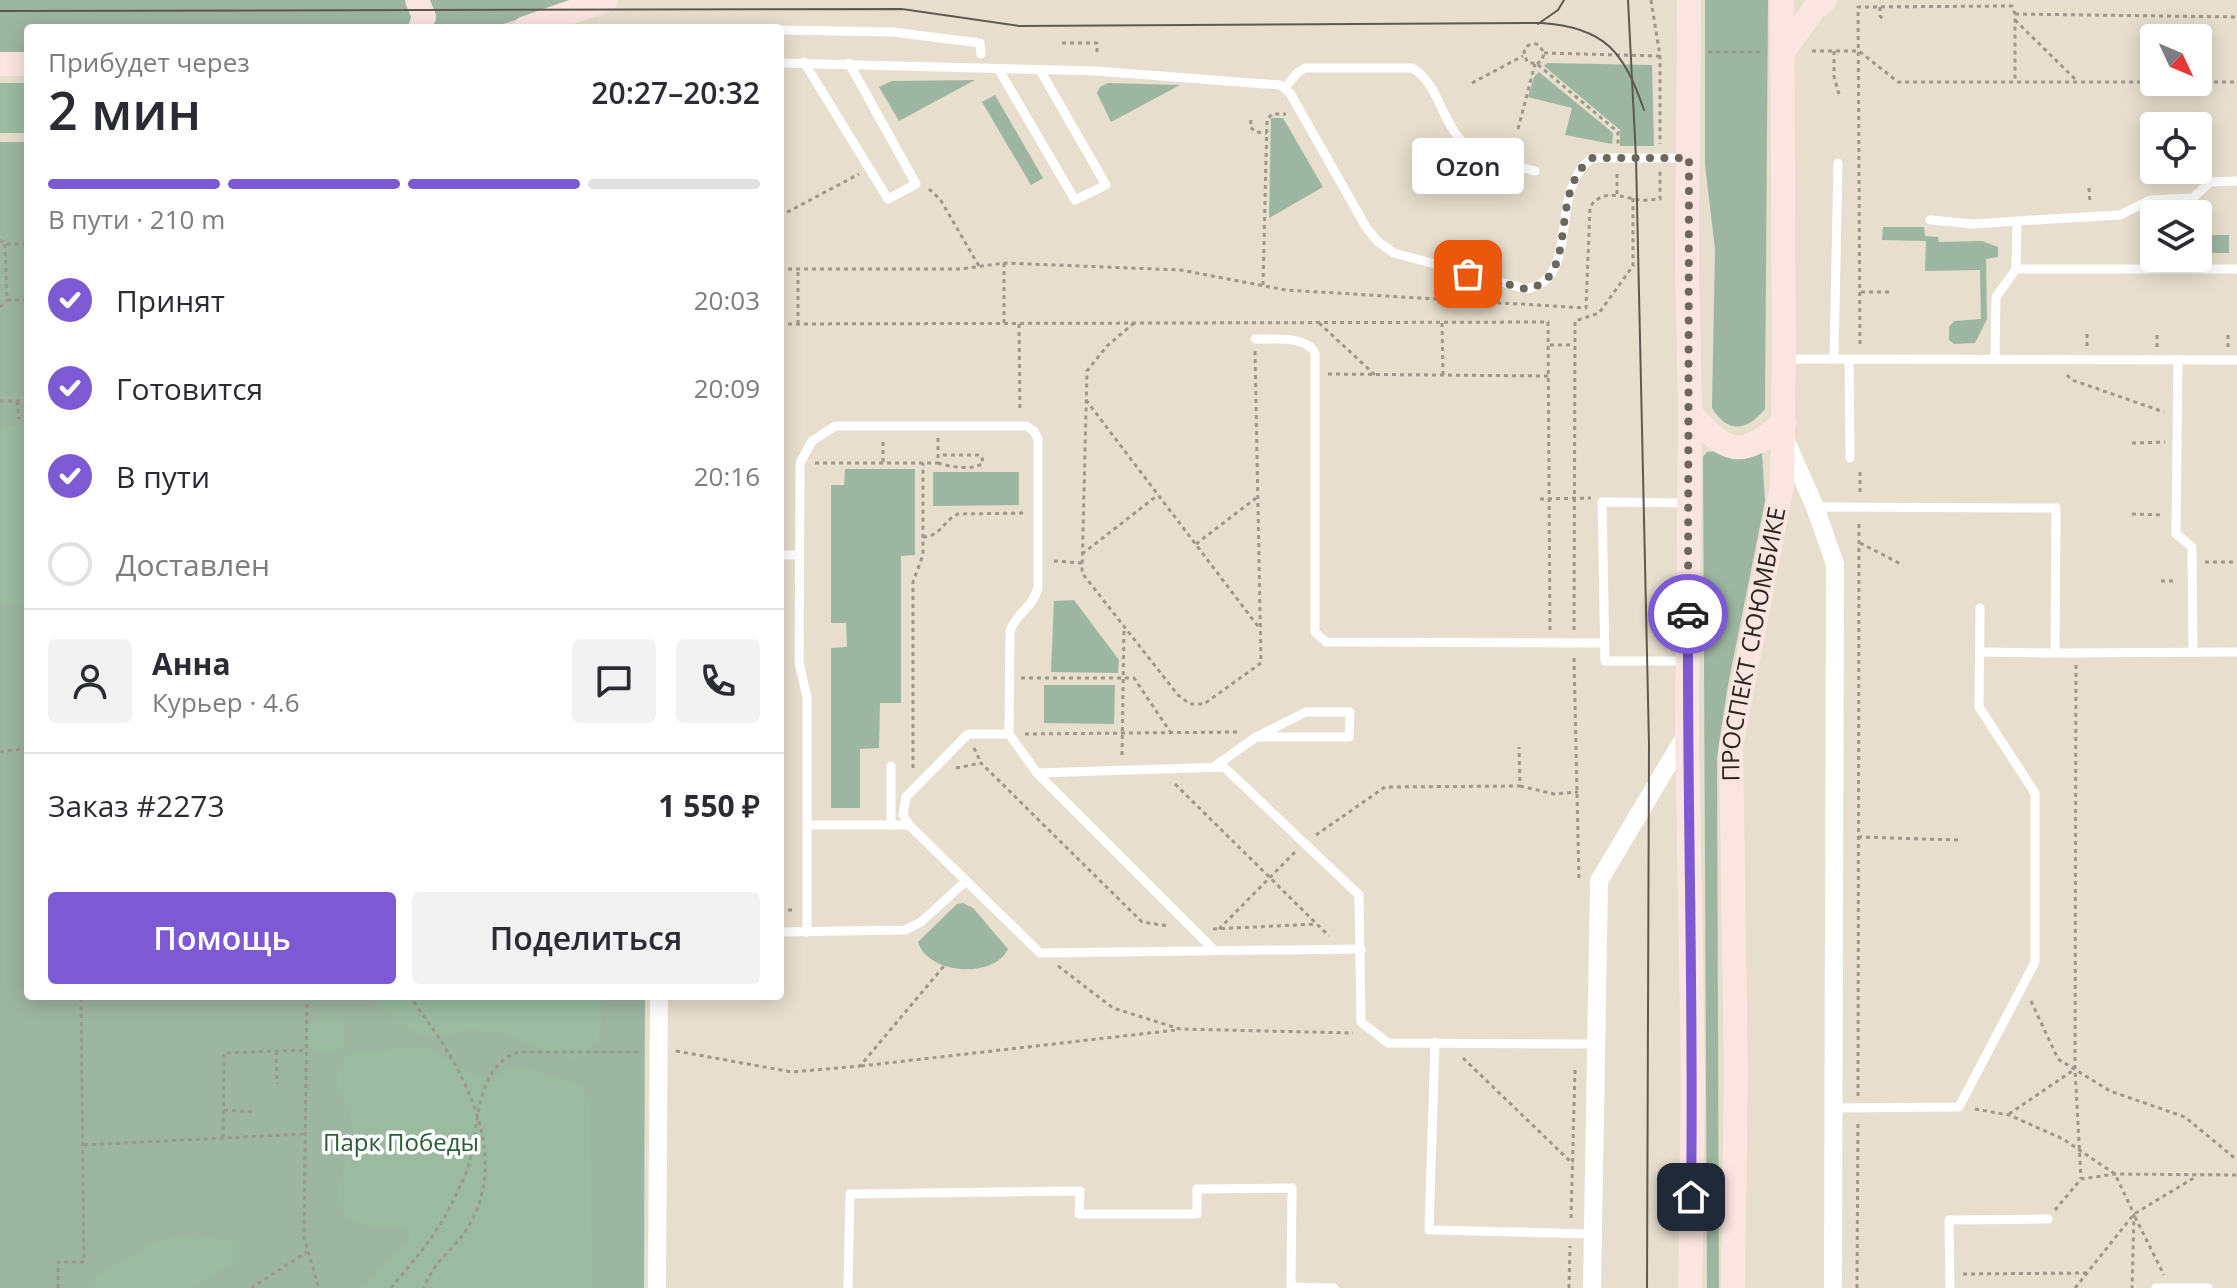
<!DOCTYPE html>
<html lang="ru">
<meta charset="utf-8">
<style>
:root{--surface:#fff;--page:#f2f2f3;--text:#2b2b33;--muted:#7c7c81;--line:#e1e1e2;--accent:#7d5ad4}
body{margin:0;font-family:"Open Sans",sans-serif;background:var(--page);color:var(--text);height:100vh;display:flex;flex-direction:column;font-size:30px;white-space:nowrap}
*{box-sizing:border-box;margin:0}
p{font-size:26px;color:var(--muted)}
.icon{flex:none;width:44px;height:44px;fill:none;stroke:currentColor;stroke-width:2;stroke-linecap:round;stroke-linejoin:round}
.map{position:relative;flex:1;overflow:hidden}
.panel{position:absolute;left:24px;top:24px;width:760px;height:976px;display:flex;flex-direction:column;background:var(--surface);border-radius:8px;box-shadow:0 4px 20px #0003}
.panel>*{flex:none}
.needle{width:52px;rotate:134deg}
.buttons{position:absolute;left:2140px;top:24px;display:grid;gap:16px}
.buttons a{display:grid;place-items:center;width:72px;height:72px;border-radius:8px;background:var(--surface);box-shadow:0 4px 20px #0003;font-size:40px}
.pin{position:absolute;display:grid;place-items:center;width:68px;height:68px;color:#fff;margin:-34px;border-radius:16px;box-shadow:0 4px 12px #0006}
.courier{position:absolute;display:grid;place-items:center;width:80px;height:80px;margin:-40px;border:6px solid #7d5ad4;border-radius:50%;background:#fff;color:#222;box-shadow:0 2px 10px #0007}
.bubble{position:absolute;height:56px;border-radius:8px;background:var(--surface);box-shadow:0 4px 20px #0003;font-size:26px;font-weight:600;line-height:56px;text-align:center}
.headline em{font-style:normal;font-weight:600}
.headline div{display:flex;flex-direction:column-reverse}
.headline{display:flex;align-items:center;justify-content:space-between;height:136px;padding:0 24px}
h1{font-size:52px;font-weight:600;line-height:60px}
.bar{display:grid;grid-template-columns:repeat(4,1fr);gap:12px 8px;align-content:center;height:96px;padding:0 24px}
.bar i{height:10px;border-radius:6px;background:var(--line)}
.bar .on{background:var(--accent)}
.bar p{grid-column:span 4}
.line{display:flex;align-items:center;gap:20px;padding:0 24px;border-top:2px solid var(--line)}
.line div{flex:1}
.round{display:grid;place-items:center;flex:none;width:84px;height:84px;border-radius:8px;background:var(--page)}
ol{padding:0 24px;list-style:none}
li{display:flex;align-items:center;gap:24px;height:88px}
li p{margin-inline-start:auto}
li .icon{padding:8px;border-radius:50%;background:var(--accent);color:#fff;stroke-width:4}
li:last-child{color:var(--muted)}
li i{width:44px;height:44px;border:4px solid var(--line);border-radius:50%}
.action{display:flex;gap:16px;margin-top:auto;padding:16px 24px}
.action a{flex:1;height:92px;border-radius:8px;background:var(--accent);color:#fff;font-size:32px;font-weight:600;line-height:92px;text-align:center}
.action a+a{background:var(--page);color:var(--text)}
.map>svg:first-child{display:block}
</style>
<div class="map">
<svg width="2237" height="1288" viewBox="0 0 2237 1288">
<rect width="100%" height="100%" fill="#e7decd"/>
<g fill="#9db6a1">
<path d="M0 0H579L490 28H28V54H0Z"/>
<path d="M1705 0H1768L1765 409C1747 431 1728 434 1712 408L1715 249 1705 165Z"/>
<path d="M1547 63 1652 65 1654 146H1620V130L1544 66Z"/>
<path d="M1539 72 1613 133 1612 144 1565 135 1572 108 1528 97 1534 77Z"/>
<path d="M975 80 899 121 879 87 892 81Z"/>
<path d="M1108 83 1180 85 1111 122 1097 93 1100 87Z"/>
<path d="M995 95 1043 178 1031 185 982 102Z"/>
<path d="M1271 118H1283L1323 187 1269 218Z"/>
<path d="M0 142H28V996H645L644 1288H0Z"/>
<path d="M1883 227H1924L1925 236 1938 237 1939 242 1982 241 1998 247V257L1986 259 1987 319 1975 343 1954 344 1949 340V327L1954 321 1981 319 1980 270 1925 271 1926 241 1882 240Z"/>
<rect x="2198" y="235" width="31" height="18"/>
<path d="M1717 451 1762 453 1765 501 1728 685 1717 757 1719 1288H1707L1703 457 1707 452Z"/>
<path d="M845 469H915V555L901 556V703H880L879 748 860 749V808H831V648L847 647 846 623H831V485H844Z"/>
<path d="M933 472H1019V505L933 506Z"/>
<path d="M1074 600 1119 660 1118 673 1051 672 1054 601Z"/>
<path d="M1044 685H1115L1114 724 1044 723Z"/>
<path d="M963 903 973 908 1008 949C994 979 928 975 918 942L957 904Z"/>
</g>
<g fill="#9bbba0">
<rect x="0" y="83" width="28" height="50"/>
<path d="M20 425 28 428V611L17 604H0V432L7 426Z"/>
<path d="M368 996H600C602 1030 605 1040 575 1060L498 1032 469 1030 433 1038 411 1030Z"/>
<circle cx="326" cy="1035" r="19"/>
<path d="M426 1047 466 1071 493 1082 503 1071 515 1066 577 1083 589 1098 592 1288H363L410 1238 408 1229C386 1227 351 1231 341 1208 330 1185 352 1159 353 1136 354 1096 318 1091 351 1052Z"/>
<path d="M182 1237 237 1240 236 1261 193 1288H88L94 1277 156 1241Z"/>
</g>
<g fill="none" stroke-linecap="round" stroke-linejoin="round">
<g stroke="#9e978b" stroke-width="3" stroke-dasharray="4 4" stroke-linecap="butt">
<path d="M1651 0 1660 56V144"/>
<path d="M1880 7V16L1884 20"/>
<path d="M2015 14 2237 17"/>
<path d="M2015 20 2077 81"/>
<path d="M1062 43H1097V55"/>
<path d="M1812 51H1859L1898 82H2154"/>
<path d="M1834 51V77L1839 94"/>
<path d="M1708 52H1761"/>
<path d="M1544 53 1660 56"/>
<path d="M1537 64 1542 60 1544 53 1539 45C1532 42 1526 45 1524 52L1527 62 1537 64 1618 132V146"/>
<path d="M2198 82H2237"/>
<path d="M1472 83 1523 56"/>
<path d="M1251 120 1250 127 1256 132 1267 133"/>
<path d="M1518 129 1535 64"/>
<path d="M2089 188 2090 204"/>
<path d="M929 189 940 199 979 266"/>
<path d="M1617 194V173"/>
<path d="M780 216 859 174"/>
<path d="M0 240 5 244H28"/>
<path d="M5 244 7 300H28"/>
<path d="M780 269H961L1004 263 1181 270 1286 290 1586 308 1590 207C1603 188 1621 197 1639 200 1646 201 1653 199 1660 199V171"/>
<path d="M1263 285 1267 120 1272 114H1286"/>
<path d="M1861 292H1893"/>
<path d="M0 307 7 300"/>
<path d="M1004 323V263"/>
<path d="M1134 323 1107 346 1087 371 1082 573 1178 695 1190 704H1204L1261 663 1255 351"/>
<path d="M1319 323 1375 375"/>
<path d="M1442 323 1443 375"/>
<path d="M780 324 1548 322 1550 631"/>
<path d="M798 324V268"/>
<path d="M1019 324 1020 412"/>
<path d="M2087 334V347"/>
<path d="M2157 335V347"/>
<path d="M1860 344 1858 7 2012 6 2015 14V82"/>
<path d="M1550 345H1574"/>
<path d="M2228 347V335"/>
<path d="M1328 374 1548 376"/>
<path d="M2067 375 2072 380 2164 412"/>
<path d="M1086 400 1260 629"/>
<path d="M0 401H28"/>
<path d="M17 401 19 419"/>
<path d="M2132 443 2165 442"/>
<path d="M883 462V438"/>
<path d="M815 463H938V438"/>
<path d="M938 463C951 467 973 471 983 463L982 457 978 455H939"/>
<path d="M1860 492V468"/>
<path d="M1540 499 1591 498"/>
<path d="M2132 514 2164 515"/>
<path d="M923 537C940 537 944 520 958 514L1026 513"/>
<path d="M1860 543 1903 565"/>
<path d="M1196 544 1256 498"/>
<path d="M1082 554 1158 495"/>
<path d="M1054 561 1082 563"/>
<path d="M2205 562H2237"/>
<path d="M2161 581H2177"/>
<path d="M1574 630 1575 321 1599 313 1633 266V198"/>
<path d="M1574 658 1579 882"/>
<path d="M2076 665 2075 1069 2081 1179"/>
<path d="M1021 678H1134L1171 733"/>
<path d="M1025 734 1238 732"/>
<path d="M974 748 981 763"/>
<path d="M0 752 28 748"/>
<path d="M1122 755 1124 627"/>
<path d="M913 768V582L923 555V463"/>
<path d="M956 768 981 763 1142 922 1169 926"/>
<path d="M1175 784 1329 936"/>
<path d="M1520 786 1554 794 1578 792"/>
<path d="M1316 835 1385 787 1520 786 1519 747"/>
<path d="M1858 837 1959 840"/>
<path d="M780 910H795"/>
<path d="M1213 929 1317 924"/>
<path d="M1219 929 1295 852"/>
<path d="M1058 966 1113 1008 1180 1029 1353 1033"/>
<path d="M307 996 304 1238 319 1288"/>
<path d="M409 996C456 1057 513 1147 470 1224 458 1246 433 1261 424 1288"/>
<path d="M2031 1001 2058 1059 2110 1091 2185 1117 2237 1160"/>
<path d="M276 1051 277 1084"/>
<path d="M676 1051 792 1072 860 1066 944 966"/>
<path d="M1463 1058 1573 1164"/>
<path d="M861 1066 1176 1030"/>
<path d="M1858 1096 1859 520"/>
<path d="M1975 1109 2009 1115 2063 1139 2115 1174 2134 1214 2132 1288"/>
<path d="M224 1110 255 1112"/>
<path d="M2009 1114 2075 1069"/>
<path d="M223 1138 224 1053 307 1050"/>
<path d="M84 1145 304 1134"/>
<path d="M2055 1210 2081 1179 2115 1174 2237 1175"/>
<path d="M2135 1217 2164 1275"/>
<path d="M1571 1218 1575 1070"/>
<path d="M1963 1274 2087 1273"/>
<path d="M58 1288V1262H84L81 996"/>
<path d="M251 1288 307 1252"/>
<path d="M391 1288C413 1261 437 1235 452 1203 458 1191 465 1177 469 1164 479 1125 475 1068 518 1052H641"/>
<path d="M1569 1288 1570 1246"/>
<path d="M1857 1288 1858 1120"/>
<path d="M2075 1288 2134 1214 2197 1176"/>
</g>
<g stroke="#fff" stroke-width="9">
<path d="M780 30 892 32 980 43 981 54"/>
<path d="M804 62 888 199 916 184 849 63"/>
<path d="M780 63 1096 71 1280 85 1290 93 1366 227 1377 241 1394 253 1526 289C1583 279 1546 192 1592 158H1688"/>
<path d="M999 70 1075 200 1106 185 1040 70"/>
<path d="M1285 88 1297 73 1305 68H1412C1437 81 1442 121 1461 140 1480 159 1509 164 1535 171"/>
<path d="M1930 220 1974 224 2017 221"/>
<path d="M2016 269 2017 221 2120 215 2150 200 2193 198 2210 182 2237 181"/>
<path d="M1255 339C1273 340 1306 335 1315 353V632L1326 642 1604 643"/>
<path d="M1834 358 1838 163"/>
<path d="M1995 358 1996 297 2016 269H2237"/>
<path d="M1784 359 2237 360"/>
<path d="M1849 359 1850 458"/>
<path d="M2178 360 2176 534 2192 547 2193 652"/>
<path d="M1815 507 2056 508 2055 653 1980 652"/>
<path d="M780 555H799"/>
<path d="M2055 653 2237 652"/>
<path d="M1685 661H1605L1602 502 1689 503"/>
<path d="M1009 734H968L906 797 903 815 909 825 1040 953 1361 949"/>
<path d="M891 766V825"/>
<path d="M1214 767 1256 737H1349L1350 712H1306L1256 737"/>
<path d="M1037 773 1224 767 1359 895 1361 1022 1388 1043 1598 1044"/>
<path d="M807 825H909"/>
<path d="M780 932 905 930 921 922 966 881"/>
<path d="M807 932V697L799 663 800 463 812 441 835 426H1026L1034 431 1038 439V587C1034 607 1016 613 1010 631L1009 734 1037 773 1213 949"/>
<path d="M1435 1042 1429 1230 1593 1234"/>
<path d="M1833 1108 1959 1107 2035 962V793L1979 707 1980 608"/>
<path d="M848 1288 850 1194 1080 1191 1079 1214H1197V1189L1292 1188 1291 1287 1334 1288"/>
<path d="M1950 1288 1949 1220 2048 1219"/>
<path d="M2156 1288H2208"/>
</g>
<g stroke="#fff" stroke-width="18">
<path d="M1786 441 1815 507 1835 564 1833 1288"/>
<path d="M657 1288 659 996"/>
<path d="M1592 1288 1599 881 1687 733"/>
</g>
<g stroke="#fbe5e1" stroke-width="24">
<path d="M417 0 424 17 420 28"/>
<path d="M1689 0 1687 264 1690 412 1687 733 1693 1075 1690 1288"/>
<path d="M525 28 606 0"/>
<path d="M1783 52 1814 9 1825 0"/>
<path d="M0 64H28"/>
<path d="M1690 412C1725 453 1741 461 1784 422"/>
<path id="s1" d="M1733 1288 1736 1073 1731 746 1782 486 1784 351 1782 0"/>
</g>
<g stroke="#5e5950" stroke-width="2">
<path d="M1628 0 1636 158 1649 744 1647 1288"/>
<path d="M0 11 902 9 1019 26 1541 23C1605 27 1624 52 1644 110"/>
<path d="M1538 24 1558 10 1564 0"/>
</g>
</g>
<g fill="none" stroke-linecap="round" stroke-linejoin="round">
<path stroke="#6c665c" stroke-width="8" stroke-dasharray="0 14.4" d="M1468 274 1526 289C1582 280 1546 192 1592 158H1689L1688 614"/>
<path stroke="#7d5ad4" stroke-width="10" d="M1688 614C1687 808 1694 1003 1691 1197"/>
</g>
<g text-anchor="middle" stroke-width="7" stroke-linejoin="round" paint-order="stroke">
<g font-size="24" fill="#29251f" stroke="#fff">
<text dy="8" stroke="none"><textPath href="#s1" startOffset="646">ПРОСПЕКТ СЮЮМБИКЕ</textPath></text>
</g>
<g font-size="24" fill="#2a5c36" stroke="#fff">
<text x="401" y="1151">Парк Победы</text>
</g>
</g>
</svg>
<div class="buttons">
<a><svg class="needle" viewBox="-14 -14 28 28"><path d="M0-13l5 13h-10z" fill="#e53935"/><path d="M0 13l5-13h-10z" fill="#7c7c81"/></svg></a>
<a><svg class="icon" aria-label="locate" viewBox="0 0 24 24"><circle cx="12" cy="12" r="6"/><path d="M12 2v4M12 18v4M2 12h4M18 12h4"/></svg></a>
<a><svg class="icon" aria-label="layers" viewBox="0 0 24 24"><path d="M12 4l9 5-9 5-9-5zM3 14l9 5 9-5"/></svg></a>
</div>
<div class="pin" style="left:1468px;top:274px;background:#ea580c"><svg class="icon" aria-label="bag" viewBox="0 0 24 24"><path d="M5 8h14l-1 12H6zM9 8a3 3 0 0 1 6 0"/></svg></div>
<div class="pin" style="left:1691px;top:1197px;background:#1f2937"><svg class="icon" aria-label="home" viewBox="0 0 24 24"><path d="M3 11l9-7 9 7M6 9v11h12V9"/></svg></div>
<div class="courier" style="left:1688px;top:614px"><svg class="icon" aria-label="car" viewBox="0 0 24 24"><path d="M5 17H2v-5l4-1 3-4h7l3 4 3 1v5h-3M9 17h6M6 11h13"/><circle cx="7" cy="17" r="2"/><circle cx="17" cy="17" r="2"/></svg></div>
<div class="bubble" style="left:1412px;top:138px;width:112px">Ozon</div>
<section class="panel">
<div class="headline"><div><h1>2 мин</h1><p>Прибудет через</p></div><em>20:27–20:32</em></div>
<div class="bar"><i class="on"></i><i class="on"></i><i class="on"></i><i></i><p>В пути · 210 m</p></div>
<ol>
<li><svg class="icon" aria-label="check" viewBox="0 0 24 24"><path d="M5 12l5 5 9-10"/></svg>Принят<p>20:03</p></li>
<li><svg class="icon" aria-label="check" viewBox="0 0 24 24"><path d="M5 12l5 5 9-10"/></svg>Готовится<p>20:09</p></li>
<li><svg class="icon" aria-label="check" viewBox="0 0 24 24"><path d="M5 12l5 5 9-10"/></svg>В пути<p>20:16</p></li>
<li><i></i>Доставлен</li>
</ol>
<div class="line" style="height:144px"><a class="round"><svg class="icon" aria-label="person" viewBox="0 0 24 24"><circle cx="12" cy="8" r="4"/><path d="M4 21q1-7 8-7t8 7"/></svg></a><div><b>Анна</b><p>Курьер · 4.6</p></div><a class="round"><svg class="icon" aria-label="chat" viewBox="0 0 24 24"><path d="M4 5h16v11H9l-5 4z"/></svg></a><a class="round"><svg class="icon" aria-label="phone" viewBox="0 0 24 24"><path d="M5 4h4l2 5-3 2q2 4 5 5l2-3 5 2v4C11 20 4 13 5 4z"/></svg></a></div>
<div class="line" style="height:104px"><div>Заказ #2273</div><b>1 550 ₽</b></div>
<div class="action"><a>Помощь</a><a>Поделиться</a></div>
</section>
</div>
